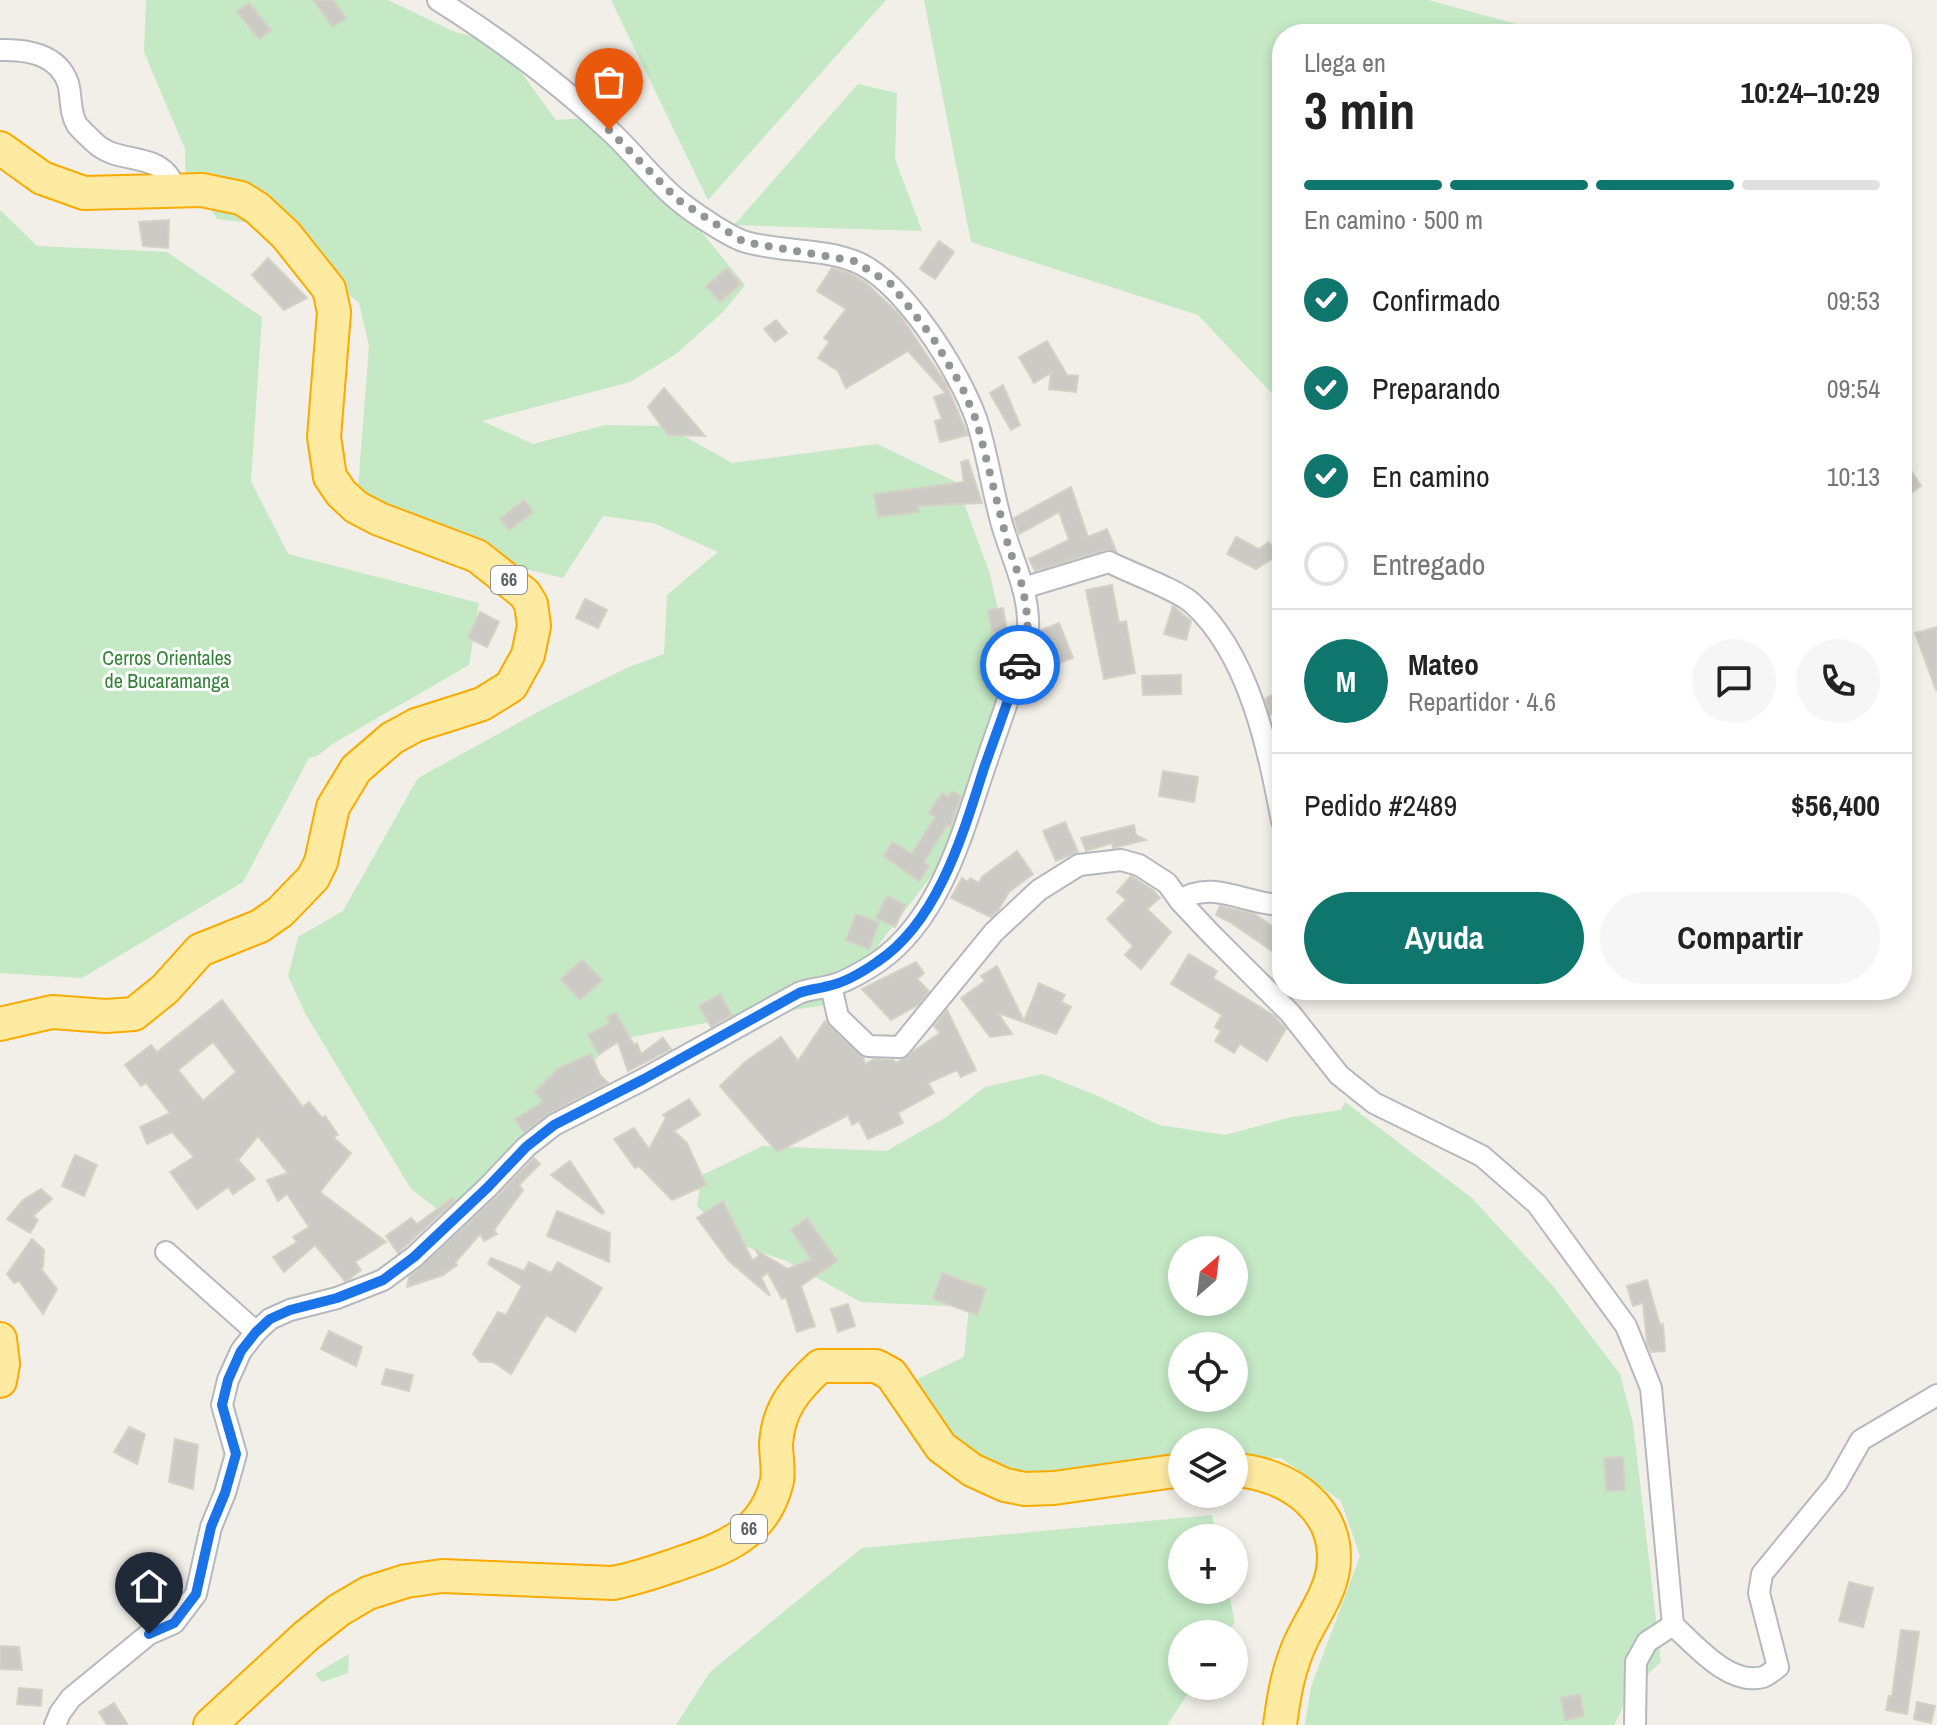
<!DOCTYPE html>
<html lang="es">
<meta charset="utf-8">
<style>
:root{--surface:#fff;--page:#f6f6f6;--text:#222;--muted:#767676;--line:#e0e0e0;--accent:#0f766e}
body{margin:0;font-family:"Archivo Narrow",sans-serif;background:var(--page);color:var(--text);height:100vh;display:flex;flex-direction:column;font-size:30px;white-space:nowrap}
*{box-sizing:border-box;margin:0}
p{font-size:26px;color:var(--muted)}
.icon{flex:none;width:44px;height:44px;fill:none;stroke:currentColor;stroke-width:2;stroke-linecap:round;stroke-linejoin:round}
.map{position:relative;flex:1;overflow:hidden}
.side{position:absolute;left:1272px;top:24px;width:640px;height:976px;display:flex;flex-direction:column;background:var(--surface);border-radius:32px;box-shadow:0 4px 12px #0003}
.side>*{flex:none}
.needle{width:52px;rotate:28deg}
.controls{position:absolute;left:1168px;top:1236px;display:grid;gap:16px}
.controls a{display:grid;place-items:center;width:80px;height:80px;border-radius:50%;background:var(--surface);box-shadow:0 4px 12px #0003;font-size:40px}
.pin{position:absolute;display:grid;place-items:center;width:68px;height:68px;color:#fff;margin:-82px -34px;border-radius:50% 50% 50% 0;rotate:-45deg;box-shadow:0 0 8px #0007}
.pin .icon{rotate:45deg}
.courier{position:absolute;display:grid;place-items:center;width:80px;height:80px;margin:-40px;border:6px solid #1a73e8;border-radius:50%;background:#fff;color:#222;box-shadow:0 2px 10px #0007}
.head em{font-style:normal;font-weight:800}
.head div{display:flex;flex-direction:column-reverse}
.head{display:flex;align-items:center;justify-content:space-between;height:136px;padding:0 32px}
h1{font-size:52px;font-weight:800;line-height:60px}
.bar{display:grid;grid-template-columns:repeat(4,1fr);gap:12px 8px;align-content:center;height:96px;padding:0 32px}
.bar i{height:10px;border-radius:6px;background:var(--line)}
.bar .current{background:var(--accent)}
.bar p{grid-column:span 4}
.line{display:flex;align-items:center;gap:20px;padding:0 32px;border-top:2px solid var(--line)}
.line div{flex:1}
.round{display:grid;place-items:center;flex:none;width:84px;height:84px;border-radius:42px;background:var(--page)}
ol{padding:0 32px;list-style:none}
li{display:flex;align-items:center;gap:24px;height:88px}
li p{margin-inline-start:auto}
li .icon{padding:8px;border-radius:50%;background:var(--accent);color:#fff;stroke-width:4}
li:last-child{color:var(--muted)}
li i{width:44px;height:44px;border:4px solid var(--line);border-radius:50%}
.button{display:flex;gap:16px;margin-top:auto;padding:16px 32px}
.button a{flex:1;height:92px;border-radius:48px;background:var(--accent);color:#fff;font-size:32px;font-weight:800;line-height:92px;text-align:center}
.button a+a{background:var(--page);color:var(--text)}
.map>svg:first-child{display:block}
</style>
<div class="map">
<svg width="1937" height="1725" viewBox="0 0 1937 1725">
<rect width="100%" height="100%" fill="#f1efe8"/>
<g fill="#c5e8c5" fill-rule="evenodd">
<path d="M146 0H388L455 32 500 44 556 120 600 117 635 151 745 285 723 312 676 354 630 382 482 421 533 444 605 425 666 426 732 463 877 444 956 482 989 571 1005 639 1004 729 943 861 833 1004 711 1022 616 1040 580 1074 533 1136 453 1221 411 1189 305 1013 288 976 298 937 343 911 418 778 549 706 629 667 664 654 667 595 718 552 653 523 603 516 563 578 414 542 358 488 369 346 359 303 261 224 217 219 206 202 186 190 185 149 144 52Z"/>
<path d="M611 0H886L708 200Z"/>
<path d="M924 0H1428L1554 34H1282V404L1198 315 971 242Z"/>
<path d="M858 84 897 93 895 159 922 231 734 225Z"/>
<path d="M0 210 37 246 167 252 262 317 251 481 288 554 479 603 469 665 334 743 317 756 309 758 243 882 82 978 0 973Z"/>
<path d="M1043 1074 1098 1096 1159 1125 1225 1135 1291 1117 1341 1110 1345 1102 1472 1198 1553 1286 1620 1374 1633 1423 1661 1662 1632 1689 1614 1725H1305L1311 1687 1360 1556 1341 1501 1281 1458 1234 1459V1442H1182V1462L1029 1486 965 1460 911 1382 964 1357 969 1307 861 1302 786 1261 733 1242 697 1206 702 1175 763 1146 886 1151 945 1118 985 1087ZM1182 1250H1234V1302H1182ZM1182 1346H1234V1398H1182Z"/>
<path d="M1212 1515 1217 1538H1182V1590H1228L1235 1622 1227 1634H1182V1686H1193L1167 1725H676L710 1672 862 1548Z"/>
<path d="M349 1654 348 1673 322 1682 315 1674Z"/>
</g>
<g fill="#cccac5" stroke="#d6d1c6" stroke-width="2" fill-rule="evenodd">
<path d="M313 0H333L346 18 333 27Z"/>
<path d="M249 3 271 30 259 39 237 12Z"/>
<path d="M169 220 168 248 143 246 139 222Z"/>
<path d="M939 241 954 252 935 279 920 269Z"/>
<path d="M268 258 307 298 284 310 252 275Z"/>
<path d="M727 268 741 284 720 302 706 286Z"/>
<path d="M832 268 849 273 865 282 900 315 946 384 968 435 940 442 935 421 942 419 934 397 946 393 908 351 846 388 838 371 818 358 829 342 824 338 846 309 817 291Z"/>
<path d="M776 320 787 333 775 342 764 329Z"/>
<path d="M1047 341 1067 375 1078 376 1076 392 1049 389 1051 373 1034 383 1019 357Z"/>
<path d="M1003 385 1020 425 1011 430 990 393Z"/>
<path d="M664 388 705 436 668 435 648 407Z"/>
<path d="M1902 457 1921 486 1902 499Z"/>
<path d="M968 460 982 503 918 506 919 512 878 517 874 494 964 482 961 462Z"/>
<path d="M1071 487 1088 537 1107 529 1116 551 1105 550 1035 571 1029 559 1069 540 1059 512 1019 534 1014 518Z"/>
<path d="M524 500 533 512 509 530 500 519Z"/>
<path d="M1236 537 1259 549 1269 542 1278 555 1256 569 1227 554Z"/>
<path d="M1112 585 1119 623 1126 621 1135 673 1104 679 1086 590Z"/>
<path d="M585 599 607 610 598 628 576 618Z"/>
<path d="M1173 606 1191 621 1186 640 1164 634Z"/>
<path d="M1003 608 1007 631 992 633 988 610Z"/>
<path d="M480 612 499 622 487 647 468 638Z"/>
<path d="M1059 623 1073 658 1048 667 1039 643 1041 630Z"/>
<path d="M1937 627V689L1936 690 1915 633Z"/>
<path d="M1181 675V694L1143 695 1142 676Z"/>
<path d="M1282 689V708L1270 715 1265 699Z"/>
<path d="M1163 771 1198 777 1194 802 1159 796Z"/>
<path d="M952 791 961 796 950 827 947 825 924 862 929 866 919 881 884 856 892 842 912 854 935 817 929 813 942 793 948 797Z"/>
<path d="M1065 822 1078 852 1056 861 1043 831Z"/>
<path d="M1134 825 1136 835 1146 840 1113 848 1112 843 1086 851 1081 838Z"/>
<path d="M1017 851 1033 874 1009 892 999 909 991 917 951 898 962 878 968 882 970 878 979 883 982 877Z"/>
<path d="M1131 876 1153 890 1160 898 1147 909 1171 932 1141 969 1125 955 1133 946 1107 919 1126 900 1117 892Z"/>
<path d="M887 896 905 905 895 927 876 918Z"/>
<path d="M1220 906 1255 914 1282 933V958L1230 922 1216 915Z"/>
<path d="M856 914 879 923 869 949 846 940Z"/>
<path d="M1189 954 1217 971 1213 978 1273 1015 1286 1029 1267 1061 1240 1044 1234 1053 1215 1041 1221 1031 1215 1027 1222 1015 1171 984Z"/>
<path d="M582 960 602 980 580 1000 561 979Z"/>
<path d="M916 962 924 973 917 979 929 991 918 1005 891 1020 862 989Z"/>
<path d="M997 966 1024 1021 1039 983 1065 995 1061 1002 1071 1007 1056 1034 998 1013 1012 1034 990 1037 961 998 985 981 981 976Z"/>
<path d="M720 994 732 1015 711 1027 699 1006Z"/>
<path d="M222 1000 303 1107 309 1102 322 1118 325 1116 338 1135 333 1137 351 1153 320 1192 386 1242 355 1262 361 1270 348 1280 345 1281 315 1245 284 1272 273 1257 297 1242 293 1237 309 1227 287 1194 278 1201 267 1180 288 1173 258 1136 238 1160 255 1179 233 1194 228 1187 197 1209 170 1172 194 1157 172 1132 147 1144 140 1127 170 1113 146 1083 141 1086 125 1065 151 1045 157 1052ZM213 1042 236 1072 203 1101 178 1070Z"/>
<path d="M947 1010 976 1070 961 1077 957 1070 928 1083 934 1093 898 1113 903 1123 868 1139 859 1121 852 1125 848 1115 777 1152 720 1086 745 1062 781 1037 798 1061 825 1021 863 1057 865 1064 874 1059 893 1060 896 1063 940 1033 934 1026Z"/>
<path d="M616 1013 634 1045 637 1043 641 1054 663 1038 671 1049 628 1071 618 1042 599 1054 588 1035 610 1023 607 1017Z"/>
<path d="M591 1054 600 1075 608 1083 548 1114 524 1132 515 1119 543 1102 535 1092 559 1068Z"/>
<path d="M689 1099 700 1115 674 1131 687 1143 706 1185 672 1200 639 1166 635 1168 614 1139 634 1128 649 1149 666 1118 663 1115Z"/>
<path d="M75 1155 97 1165 84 1196 62 1186Z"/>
<path d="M534 1158 540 1164 519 1185 523 1190 494 1230 497 1234 484 1241 480 1234 455 1263 457 1265 443 1275 407 1287 409 1277 497 1196Z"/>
<path d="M570 1161 604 1212 602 1214 551 1175Z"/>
<path d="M41 1189 52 1199 33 1216 38 1220 30 1233 7 1219 23 1200Z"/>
<path d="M453 1198 455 1200 398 1253 386 1236 411 1218 417 1224Z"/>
<path d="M723 1201 752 1260 759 1256 756 1250 788 1269 811 1259 791 1230 807 1218 837 1261 801 1286 815 1326 797 1332 786 1297 782 1299 768 1273 761 1277 770 1296 729 1261 697 1218Z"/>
<path d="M557 1211 610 1233 609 1262 547 1236Z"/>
<path d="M32 1239 44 1250 43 1267 41 1269 57 1289 43 1314 19 1281 14 1283 7 1274Z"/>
<path d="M491 1258 524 1271 529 1262 551 1273 558 1262 602 1288 575 1332 546 1315 511 1374 493 1362H480L473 1354 498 1312 506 1315 522 1286 488 1264Z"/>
<path d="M942 1273 986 1289 977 1315 933 1299Z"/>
<path d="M1647 1280 1660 1325 1663 1324 1665 1351 1651 1352 1647 1344 1643 1303 1633 1306 1627 1286Z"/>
<path d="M848 1304 855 1326 838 1332 831 1309Z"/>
<path d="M329 1331 362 1347 356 1366 321 1349Z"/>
<path d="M386 1369 413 1375 409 1391 382 1384Z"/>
<path d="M129 1427 145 1434 137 1464 114 1452Z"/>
<path d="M175 1439 198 1445 193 1489 169 1482Z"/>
<path d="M1623 1457 1625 1490 1606 1491 1604 1458Z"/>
<path d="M1849 1582 1873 1588 1863 1627 1839 1621Z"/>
<path d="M1901 1630 1919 1632 1907 1714 1886 1710 1889 1696H1892Z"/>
<path d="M0 1646 19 1647 22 1670 0 1669Z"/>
<path d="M19 1688 42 1690 41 1706 17 1704Z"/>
<path d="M1580 1694 1584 1716 1565 1720 1561 1698Z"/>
<path d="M1917 1702 1935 1706 1931 1723 1914 1719Z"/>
<path d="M114 1703 128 1725H107L99 1712Z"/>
</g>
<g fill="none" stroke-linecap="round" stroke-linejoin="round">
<g stroke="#b5b8bc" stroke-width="24">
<g id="minor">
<path d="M0 50C26 49 58 54 68 83 72 97 69 111 77 125 82 131 89 137 95 143 121 167 162 148 176 190"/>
<path d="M1023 588 1109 562C1130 573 1176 589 1192 603 1249 654 1268 748 1282 821"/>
<path d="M1180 901C1210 878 1248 905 1282 905"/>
<path d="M831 986 838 1017 868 1046 900 1047 994 932 1039 890 1079 865 1121 860 1139 865 1167 883 1180 901 1210 933 1290 1013 1339 1075 1374 1103 1482 1156 1537 1204 1626 1326 1651 1388 1673 1625"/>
<path d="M166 1252 256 1332"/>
<path d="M55 1725 60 1713 71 1698 149 1634 174 1623 196 1594 211 1527 225 1493 236 1454 222 1405 228 1380 241 1351 256 1332 270 1319 290 1310 337 1298 383 1280 414 1257 488 1187 526 1147 554 1125 644 1079 799 993C809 989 818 989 829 986 845 983 864 971 878 962 940 919 962 834 985 766 998 728 1012 689 1025 650 1026 641 1029 630 1028 620 1027 586 1010 554 1001 521 992 488 987 453 977 421 960 372 903 280 854 261 820 248 781 252 746 242 731 238 692 212 679 201 656 183 634 153 611 132 559 83 498 38 438 0"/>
<path d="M1635 1725 1636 1662 1647 1642 1673 1625C1695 1645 1729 1686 1763 1677 1767 1676 1774 1670 1778 1667L1759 1593 1762 1574 1836 1484 1861 1440 1937 1395"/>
</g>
</g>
<g stroke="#f9ab00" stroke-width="36">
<g id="trunk">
<path d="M0 148 42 178 84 193 202 190 241 198 257 208 286 235 329 289 334 312 324 437 330 477 341 493 356 507 379 519 477 556 525 594 531 604 534 626 528 655 511 686 482 704 416 725 392 738 356 769 333 807 321 862 313 878 280 912 260 926 200 950 165 989 134 1014 106 1016 52 1012 0 1024"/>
<path d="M0 1339 3 1364 0 1381"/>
<path d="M1234 1470C1288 1473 1342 1510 1333 1570 1329 1594 1314 1615 1303 1637 1289 1665 1284 1694 1280 1725"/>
<path d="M210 1725 306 1636 339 1610 368 1593 406 1581 442 1576 613 1583C633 1579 652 1573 672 1566 719 1550 764 1537 777 1481 779 1469 776 1456 776 1444 778 1409 795 1389 820 1366H876L891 1374 941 1447 972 1470 1005 1485 1025 1489 1054 1488 1182 1470"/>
</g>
</g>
<use href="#minor" stroke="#fff" stroke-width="20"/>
<use href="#trunk" stroke="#feeaa1" stroke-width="32"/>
</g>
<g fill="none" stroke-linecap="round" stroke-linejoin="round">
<path stroke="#929495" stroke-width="8" stroke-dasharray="0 14.4" d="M609 130 678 200 744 242 854 261 891 284 933 338 962 387 977 422 1008 545 1023 588 1028 621 1025 650 1020 665"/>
<path stroke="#1a73e8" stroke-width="10" d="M149 1634 174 1623 196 1594 211 1527 225 1493 236 1454 222 1405 228 1380 241 1351 256 1332 270 1319 290 1310 337 1298 383 1280 414 1257 488 1187 526 1147 554 1125 644 1079 799 993C809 989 818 989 828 986 844 983 864 971 877 962 938 922 963 834 984 768 996 734 1009 699 1020 665"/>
</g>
<g text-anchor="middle" stroke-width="6" stroke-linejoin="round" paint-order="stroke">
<g fill="#fff" stroke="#8f9295" stroke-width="2">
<rect x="491" y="566" width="36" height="28" rx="6"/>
<rect x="731" y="1515" width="36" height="28" rx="6"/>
</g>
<g font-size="18" font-weight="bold" fill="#5f6368">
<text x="509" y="586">66</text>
<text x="749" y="1535">66</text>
</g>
<g font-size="20" fill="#348238" stroke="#fff">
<text x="167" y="665">Cerros Orientales<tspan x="167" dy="23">de Bucaramanga</tspan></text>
</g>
</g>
</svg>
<div class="controls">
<a><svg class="needle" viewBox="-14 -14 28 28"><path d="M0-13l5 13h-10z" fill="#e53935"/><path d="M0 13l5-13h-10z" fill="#767676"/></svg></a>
<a><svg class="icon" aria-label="locate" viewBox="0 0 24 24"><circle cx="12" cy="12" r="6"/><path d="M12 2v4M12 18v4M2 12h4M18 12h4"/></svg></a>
<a><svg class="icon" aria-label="layers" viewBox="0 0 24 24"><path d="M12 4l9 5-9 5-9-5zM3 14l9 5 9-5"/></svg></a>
<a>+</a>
<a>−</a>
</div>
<div class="pin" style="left:609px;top:130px;background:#ea580c"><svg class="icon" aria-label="bag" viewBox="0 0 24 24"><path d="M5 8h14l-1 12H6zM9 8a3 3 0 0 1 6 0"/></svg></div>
<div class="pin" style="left:149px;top:1634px;background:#1f2937"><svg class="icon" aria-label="home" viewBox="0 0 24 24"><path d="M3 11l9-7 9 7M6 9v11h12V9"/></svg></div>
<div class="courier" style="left:1020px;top:665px"><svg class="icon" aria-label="car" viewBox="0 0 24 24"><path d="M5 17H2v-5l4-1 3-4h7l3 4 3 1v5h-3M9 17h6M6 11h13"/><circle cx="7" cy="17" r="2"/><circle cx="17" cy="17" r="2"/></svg></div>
<section class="side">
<div class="head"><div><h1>3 min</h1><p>Llega en</p></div><em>10:24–10:29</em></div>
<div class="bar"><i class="current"></i><i class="current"></i><i class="current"></i><i></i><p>En camino · 500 m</p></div>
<ol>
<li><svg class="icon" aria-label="check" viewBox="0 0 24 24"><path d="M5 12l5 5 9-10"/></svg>Confirmado<p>09:53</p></li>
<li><svg class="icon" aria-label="check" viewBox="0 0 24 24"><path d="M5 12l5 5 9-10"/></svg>Preparando<p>09:54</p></li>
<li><svg class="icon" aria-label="check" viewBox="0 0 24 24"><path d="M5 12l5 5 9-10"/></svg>En camino<p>10:13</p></li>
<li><i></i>Entregado</li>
</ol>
<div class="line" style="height:144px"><b class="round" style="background:var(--accent);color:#fff">M</b><div><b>Mateo</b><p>Repartidor · 4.6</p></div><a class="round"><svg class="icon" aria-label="chat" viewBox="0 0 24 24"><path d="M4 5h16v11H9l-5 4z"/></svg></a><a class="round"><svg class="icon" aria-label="phone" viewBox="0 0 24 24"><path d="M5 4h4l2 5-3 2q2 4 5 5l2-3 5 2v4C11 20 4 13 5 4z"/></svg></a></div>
<div class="line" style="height:104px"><div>Pedido #2489</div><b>$56,400</b></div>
<div class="button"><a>Ayuda</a><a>Compartir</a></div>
</section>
</div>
